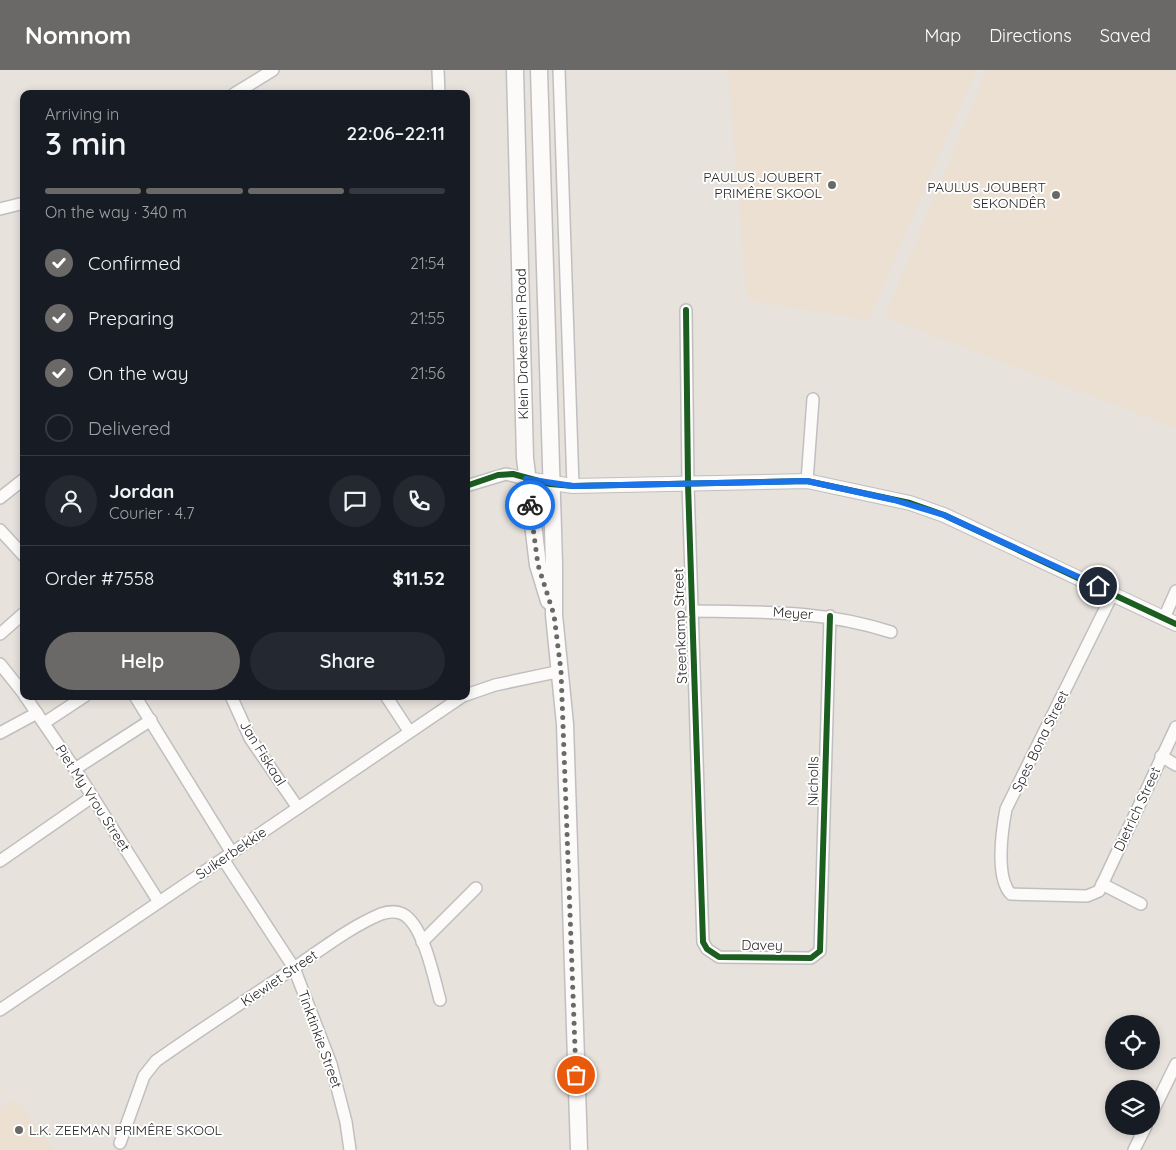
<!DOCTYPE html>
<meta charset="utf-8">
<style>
:root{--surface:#171b24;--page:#242831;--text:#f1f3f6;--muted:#9ea1a6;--line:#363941;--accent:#6b6967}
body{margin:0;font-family:Quicksand,sans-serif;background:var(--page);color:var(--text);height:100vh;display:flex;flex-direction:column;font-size:19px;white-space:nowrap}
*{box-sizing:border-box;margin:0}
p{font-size:16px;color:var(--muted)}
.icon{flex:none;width:28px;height:28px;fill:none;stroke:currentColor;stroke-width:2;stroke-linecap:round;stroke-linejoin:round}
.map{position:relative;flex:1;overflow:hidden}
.sheet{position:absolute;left:20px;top:20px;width:450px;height:610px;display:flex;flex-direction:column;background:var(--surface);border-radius:10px;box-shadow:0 2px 8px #0003}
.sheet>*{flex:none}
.controls{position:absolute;left:1105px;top:945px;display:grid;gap:10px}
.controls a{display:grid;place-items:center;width:55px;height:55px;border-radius:50%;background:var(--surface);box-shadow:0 2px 8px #0003;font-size:25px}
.pin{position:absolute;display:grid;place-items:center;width:42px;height:42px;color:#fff;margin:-21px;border:2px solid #fff;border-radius:50%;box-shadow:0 1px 5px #0007}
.courier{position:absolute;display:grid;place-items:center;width:50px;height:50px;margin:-25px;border:4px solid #1a73e8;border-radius:50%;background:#fff;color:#222;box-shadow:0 1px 6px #0007}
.summary em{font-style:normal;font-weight:600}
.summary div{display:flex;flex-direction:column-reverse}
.summary{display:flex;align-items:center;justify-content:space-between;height:85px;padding:0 25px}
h1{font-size:32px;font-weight:600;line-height:38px}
.bar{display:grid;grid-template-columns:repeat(4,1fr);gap:8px 5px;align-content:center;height:60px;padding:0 25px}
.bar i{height:6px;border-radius:4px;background:var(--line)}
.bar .current{background:var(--accent)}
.bar p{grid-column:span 4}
.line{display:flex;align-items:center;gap:12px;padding:0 25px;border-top:1px solid var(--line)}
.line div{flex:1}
.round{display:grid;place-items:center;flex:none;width:52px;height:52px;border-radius:26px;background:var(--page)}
ol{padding:0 25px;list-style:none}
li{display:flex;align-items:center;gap:15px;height:55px}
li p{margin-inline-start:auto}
li .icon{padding:5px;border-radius:50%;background:var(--accent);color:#fff;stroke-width:4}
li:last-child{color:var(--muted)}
li i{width:28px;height:28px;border:2px solid var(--line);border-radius:50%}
.action{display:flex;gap:10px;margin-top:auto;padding:10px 25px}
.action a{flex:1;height:58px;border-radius:30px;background:var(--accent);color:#fff;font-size:20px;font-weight:600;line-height:58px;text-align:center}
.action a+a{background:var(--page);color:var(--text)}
header{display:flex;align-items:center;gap:30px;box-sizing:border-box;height:70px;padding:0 25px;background:var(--accent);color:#fff}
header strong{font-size:24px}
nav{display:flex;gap:28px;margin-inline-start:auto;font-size:18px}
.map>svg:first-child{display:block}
</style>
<header>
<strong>Nomnom</strong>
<nav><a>Map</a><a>Directions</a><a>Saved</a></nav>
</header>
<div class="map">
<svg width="1176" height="1080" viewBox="0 0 1176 1080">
<rect width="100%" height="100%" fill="#e8e2dd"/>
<g fill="#ebe0d1">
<path d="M728 0H976L868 250 747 230Z"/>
<path d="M987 0H1169L1176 2V358L885 247Z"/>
<path d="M16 1028 53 1080H0V1039Z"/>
</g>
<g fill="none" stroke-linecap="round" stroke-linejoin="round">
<g stroke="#c0bfbf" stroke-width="14">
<g id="minor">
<path d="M438 0 439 24"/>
<path d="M559 0 573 416"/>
<path d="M234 24 273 0"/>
<path d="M0 139 24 133"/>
<path d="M686 240 688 414 703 872 707 879 719 887 811 888 820 881 830 546"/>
<path d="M807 411 813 329"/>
<path d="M466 416 506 404 526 409"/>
<path d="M0 428 24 409"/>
<path d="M0 460 24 486"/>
<path d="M1113 523 1006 739C1002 760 995 808 1011 824L1087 826 1099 821 1176 657"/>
<path d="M692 541C762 542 823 540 891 562"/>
<path d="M1164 548 1176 521"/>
<path d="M0 564 24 543"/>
<path d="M0 594 24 624"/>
<path d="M466 625 495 615 561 601"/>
<path d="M25 626 75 699 159 832"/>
<path d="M135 626 232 783"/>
<path d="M231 626 250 668 298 738"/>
<path d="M386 626 409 661"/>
<path d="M44 653 85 626"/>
<path d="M0 663 37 643"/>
<path d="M1161 686 1176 695"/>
<path d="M75 699 151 650"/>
<path d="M223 789 294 898 331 994 346 1052 350 1080"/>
<path d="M0 791 92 727"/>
<path d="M1102 814 1141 834"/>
<path d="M422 872 476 818"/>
<path d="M0 940 463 626"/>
<path d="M1151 1045 1176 994"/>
<path d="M120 1073 144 1006 156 991C201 959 248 929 294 898 322 879 350 857 381 844 387 842 394 841 400 843 423 850 434 909 440 930"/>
<path d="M1134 1080 1146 1056"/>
</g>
</g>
<g stroke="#c0bfbf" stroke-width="16">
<path id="tertiary" d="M526 409 573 416 807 411 910 433 944 445 1176 554"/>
</g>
<g stroke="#c0bfbf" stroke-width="19">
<g id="secondary">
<path d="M515 0 525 388 538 495 549 531"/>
<path d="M539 0 554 493V545L565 654 579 1080"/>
</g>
</g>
<use href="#minor" stroke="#fcfbfa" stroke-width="11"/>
<use href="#tertiary" stroke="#fcfbfa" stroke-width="14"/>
<use href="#secondary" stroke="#fcfbfa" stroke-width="16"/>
<g stroke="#fff" stroke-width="9">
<g id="cycleway">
<path d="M686 240 688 414 703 872 707 879 719 887 811 888 820 881 830 546"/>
<path d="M466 416 498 405 513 404 550 414 573 416 807 411 910 433 944 445 1176 554"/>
</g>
</g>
<use href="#cycleway" stroke="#1b5e20" stroke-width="6"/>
</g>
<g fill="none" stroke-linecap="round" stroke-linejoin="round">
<path stroke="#6b6967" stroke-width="5" stroke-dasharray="0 9" d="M530 435 538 495 554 545 561 601 576 1005"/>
<path stroke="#1a73e8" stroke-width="6" d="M530 435 526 409 573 416 807 411 894 430 944 445 1098 516"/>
</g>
<g fill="#6b6967" stroke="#fff" stroke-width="2">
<circle cx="832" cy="115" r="5"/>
<circle cx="1056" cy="125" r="5"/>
<circle cx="19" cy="1060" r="5"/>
</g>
<g text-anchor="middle" stroke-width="4" stroke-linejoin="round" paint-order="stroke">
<g font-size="14" fill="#282828" stroke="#fff" text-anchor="end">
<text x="822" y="112">PAULUS JOUBERT<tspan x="822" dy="16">PRIMÊRE SKOOL</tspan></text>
<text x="1046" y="122">PAULUS JOUBERT<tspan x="1046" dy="16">SEKONDÊR</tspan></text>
<text x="29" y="1065" text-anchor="start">L.K. ZEEMAN PRIMÊRE SKOOL</text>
</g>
<g font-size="14" fill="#282828" stroke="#fff">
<text transform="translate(522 274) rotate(-91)" y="5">Klein Drakenstein Road</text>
<text transform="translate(793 543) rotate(4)" y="5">Meyer</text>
<text transform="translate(680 556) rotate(-92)" y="5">Steenkamp Street</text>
<text transform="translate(1040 671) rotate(-64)" y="5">Spes Bona Street</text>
<text transform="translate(263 683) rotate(58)" y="5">Jan Fiskaal</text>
<text transform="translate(813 711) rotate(-89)" y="5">Nicholls</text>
<text transform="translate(93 728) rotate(57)" y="5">Piet My Vrou Street</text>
<text transform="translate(1137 739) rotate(-65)" y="5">Dietrich Street</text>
<text transform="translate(231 783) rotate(-34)" y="5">Suikerbekkie</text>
<text transform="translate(762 875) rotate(1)" y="5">Davey</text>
<text transform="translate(279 908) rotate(-34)" y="5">Kiewiet Street</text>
<text transform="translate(320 969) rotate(70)" y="5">Tinktinkie Street</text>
</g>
</g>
</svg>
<div class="controls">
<a><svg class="icon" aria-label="locate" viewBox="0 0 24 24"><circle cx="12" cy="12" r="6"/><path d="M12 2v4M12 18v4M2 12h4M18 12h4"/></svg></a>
<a><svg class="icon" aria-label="layers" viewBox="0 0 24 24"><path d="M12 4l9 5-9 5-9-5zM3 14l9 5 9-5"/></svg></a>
</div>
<div class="pin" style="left:576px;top:1005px;background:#ea580c"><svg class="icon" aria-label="bag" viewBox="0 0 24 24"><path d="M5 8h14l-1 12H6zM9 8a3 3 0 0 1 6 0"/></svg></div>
<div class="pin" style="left:1098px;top:516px;background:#1f2937"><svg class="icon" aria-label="home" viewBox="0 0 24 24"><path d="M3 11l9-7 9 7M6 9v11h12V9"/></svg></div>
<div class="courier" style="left:530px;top:435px"><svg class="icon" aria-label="bike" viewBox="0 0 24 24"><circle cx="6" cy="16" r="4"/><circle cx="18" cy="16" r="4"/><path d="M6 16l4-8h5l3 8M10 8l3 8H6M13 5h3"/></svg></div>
<section class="sheet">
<div class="summary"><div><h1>3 min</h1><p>Arriving in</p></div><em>22:06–22:11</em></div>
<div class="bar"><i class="current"></i><i class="current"></i><i class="current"></i><i></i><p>On the way · 340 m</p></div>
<ol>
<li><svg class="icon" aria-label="check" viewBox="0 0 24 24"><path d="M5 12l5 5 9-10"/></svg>Confirmed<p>21:54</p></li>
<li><svg class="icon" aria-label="check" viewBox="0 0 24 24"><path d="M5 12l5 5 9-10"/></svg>Preparing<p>21:55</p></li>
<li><svg class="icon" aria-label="check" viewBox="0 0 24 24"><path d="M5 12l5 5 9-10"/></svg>On the way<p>21:56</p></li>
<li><i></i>Delivered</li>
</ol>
<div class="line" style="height:90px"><a class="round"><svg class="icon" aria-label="person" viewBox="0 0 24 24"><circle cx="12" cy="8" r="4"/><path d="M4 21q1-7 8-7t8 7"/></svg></a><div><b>Jordan</b><p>Courier · 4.7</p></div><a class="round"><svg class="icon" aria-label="chat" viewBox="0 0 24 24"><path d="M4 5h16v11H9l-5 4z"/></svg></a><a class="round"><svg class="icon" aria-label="phone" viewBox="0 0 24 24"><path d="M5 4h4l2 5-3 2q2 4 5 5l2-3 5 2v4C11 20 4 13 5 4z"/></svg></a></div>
<div class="line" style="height:65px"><div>Order #7558</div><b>$11.52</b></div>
<div class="action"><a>Help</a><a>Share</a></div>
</section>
</div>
